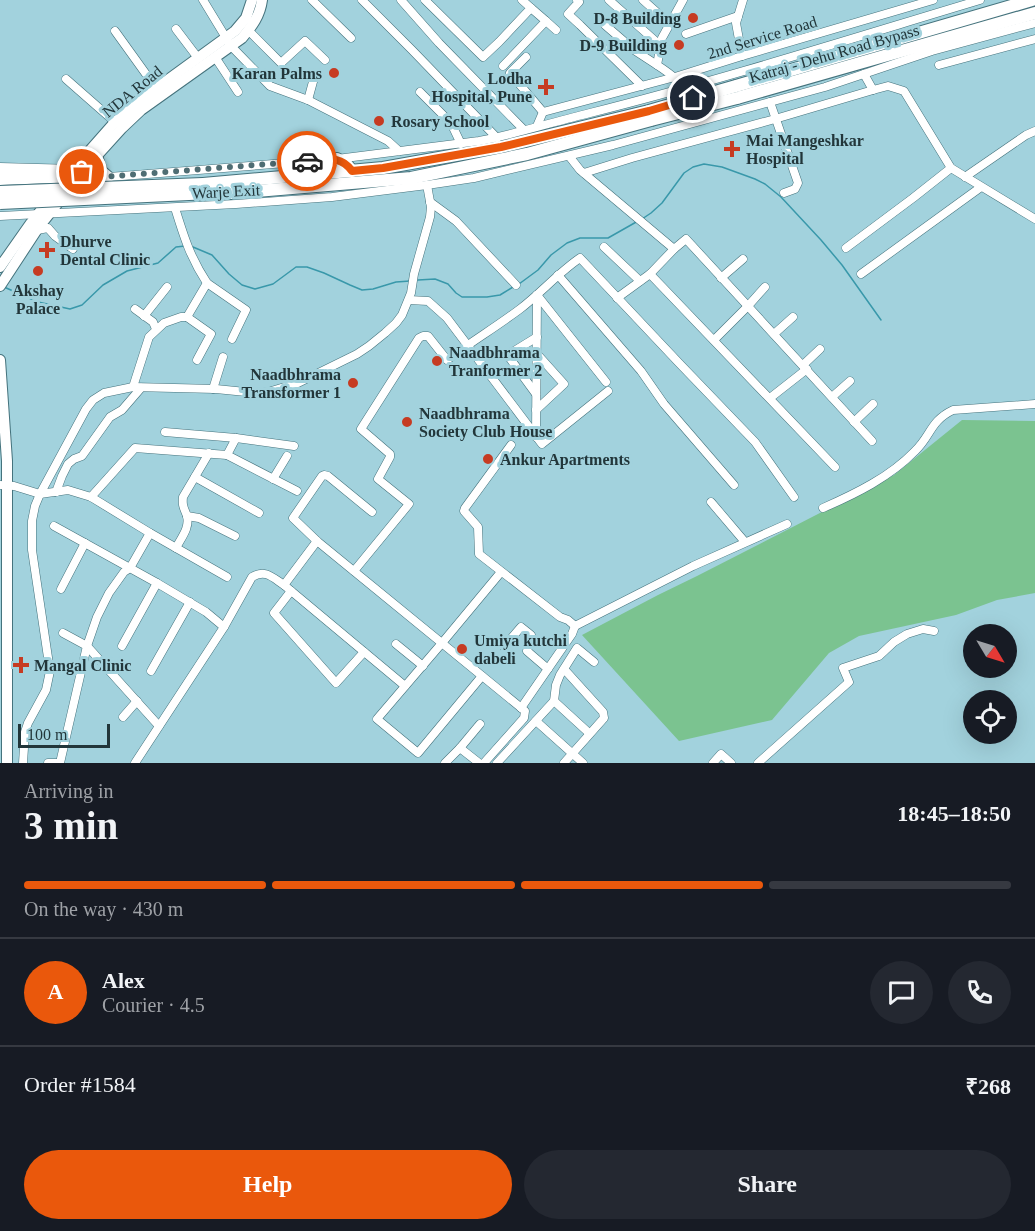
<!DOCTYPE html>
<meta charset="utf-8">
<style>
:root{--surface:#171b24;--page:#242831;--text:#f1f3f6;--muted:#9ea1a6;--line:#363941;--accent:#ea580c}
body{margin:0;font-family:Georgia,serif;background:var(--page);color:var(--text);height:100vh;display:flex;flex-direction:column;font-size:22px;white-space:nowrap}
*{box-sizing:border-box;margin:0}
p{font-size:20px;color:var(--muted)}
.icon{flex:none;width:33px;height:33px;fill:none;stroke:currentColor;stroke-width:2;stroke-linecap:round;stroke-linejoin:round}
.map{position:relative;height:763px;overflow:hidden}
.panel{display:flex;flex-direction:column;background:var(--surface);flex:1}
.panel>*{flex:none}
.needle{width:39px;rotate:128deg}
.buttons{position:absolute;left:963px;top:624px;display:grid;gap:12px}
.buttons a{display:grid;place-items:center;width:54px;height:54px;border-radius:50%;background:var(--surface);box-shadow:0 6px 24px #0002;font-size:30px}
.scale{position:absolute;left:18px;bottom:15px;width:92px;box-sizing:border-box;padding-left:6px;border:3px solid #22363a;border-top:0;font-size:16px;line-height:21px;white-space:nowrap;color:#22363a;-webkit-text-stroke:4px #a2d2dd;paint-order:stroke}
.pin{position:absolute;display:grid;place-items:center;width:51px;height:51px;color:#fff;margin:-26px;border:3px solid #fff;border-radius:50%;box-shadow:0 2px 6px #0007}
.courier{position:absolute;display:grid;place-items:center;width:60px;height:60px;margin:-30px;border:4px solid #ea580c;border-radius:50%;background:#fff;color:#222;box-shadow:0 2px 8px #0007}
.headline em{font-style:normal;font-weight:700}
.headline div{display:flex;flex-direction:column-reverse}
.headline{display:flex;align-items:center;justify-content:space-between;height:102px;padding:0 24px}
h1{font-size:39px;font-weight:700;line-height:45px}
.bar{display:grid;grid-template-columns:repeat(4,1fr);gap:9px 6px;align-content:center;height:72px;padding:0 24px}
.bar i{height:8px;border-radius:4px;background:var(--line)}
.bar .current{background:var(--accent)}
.bar p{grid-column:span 4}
.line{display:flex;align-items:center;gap:15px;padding:0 24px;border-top:2px solid var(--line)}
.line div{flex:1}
.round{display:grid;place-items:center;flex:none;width:63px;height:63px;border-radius:32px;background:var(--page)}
.primary-button{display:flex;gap:12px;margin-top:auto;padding:12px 24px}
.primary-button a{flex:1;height:69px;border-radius:36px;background:var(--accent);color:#fff;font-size:24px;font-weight:700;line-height:69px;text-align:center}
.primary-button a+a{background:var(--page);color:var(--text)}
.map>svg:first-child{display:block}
</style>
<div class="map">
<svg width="1035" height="763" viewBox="0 0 1035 763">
<rect width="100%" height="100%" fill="#a2d2dd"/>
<path fill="#7bc390" d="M962 420 1035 421V593L997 600 956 615 859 636 829 653 772 720 679 741 582 635 658 595 697 576 894 475Z"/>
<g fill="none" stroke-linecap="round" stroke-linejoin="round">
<g stroke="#3998aa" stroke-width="1.5">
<path d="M642 219 651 213 662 203 684 173 693 167 704 164 722 167 755 179 765 184 781 197 821 240 842 265 881 320"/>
<path d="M193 247 212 255 229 274 242 285 255 289 273 284 296 267H307L324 273 350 285 362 290 373 289 396 282 410 281"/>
<path d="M418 280 435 279 448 284 456 293 462 297H487L500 295 513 287"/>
<path d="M519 284 538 270 551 255 567 243 580 238H608L638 221"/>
<path d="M4 287 38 302 70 309 82 305 103 285 127 271 158 263 176 247 185 246"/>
</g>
<g stroke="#45737d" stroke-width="9">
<g id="minor">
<path d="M203 0 231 46 270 86 308 100 388 141 399 151"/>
<path d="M312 0 351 38"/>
<path d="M362 0 412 50 497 138"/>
<path d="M401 0 439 43 524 130"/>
<path d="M425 0 483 57 499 42 531 8 522 0"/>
<path d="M577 0 579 2 568 14 580 25 642 86"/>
<path d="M609 0 661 46"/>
<path d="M643 0 670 24"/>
<path d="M683 0 662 38 657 65C669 73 680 80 685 93"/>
<path d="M546 21 556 30"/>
<path d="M605 25 634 50 657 65"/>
<path d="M176 29 198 58"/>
<path d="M248 30 281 63 305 41 325 60"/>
<path d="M115 31 156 88"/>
<path d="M686 34 738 16"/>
<path d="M742 56 736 23 743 0"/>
<path d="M215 57 238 92"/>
<path d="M526 57 510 73 543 112"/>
<path d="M939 65 1035 39"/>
<path d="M503 66 546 21 531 8"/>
<path d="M864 74 873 90 888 86 904 91 951 168 1035 219"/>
<path d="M66 79 115 122"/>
<path d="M420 92 451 123 461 144"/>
<path d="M308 100 314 78"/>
<path d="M770 102 798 183 795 189 784 193"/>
<path d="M537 126 543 112 675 77 742 56 933 0"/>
<path d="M569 156 580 170 674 249"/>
<path d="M771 162 788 156"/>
<path d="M0 167 76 169"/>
<path d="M584 173 632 158 775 119 873 90"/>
<path d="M0 175 73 174"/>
<path d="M965 177 1026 135 1035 131"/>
<path d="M0 181 109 177 337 159 479 141C516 134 553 122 590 113 721 80 850 39 980 0"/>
<path d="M430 202 456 221 516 285"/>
<path d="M175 208C184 237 190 257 207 283"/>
<path d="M0 216 236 204 332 197 427 185 474 178 613 145 770 102 825 87 932 51 1035 23"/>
<path d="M37 230 48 228 55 236 73 249"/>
<path d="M604 247 640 281"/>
<path d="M846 248 913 198 951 168"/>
<path d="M650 274 835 467"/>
<path d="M861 274 981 187"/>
<path d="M558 275 641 371 664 404 734 485"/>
<path d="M721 278 743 259"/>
<path d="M537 295 606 382"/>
<path d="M617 298 650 274 674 249 686 239 872 441"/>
<path d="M409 300 428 301 447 318 542 444 608 391"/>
<path d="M135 309 153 322 156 329"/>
<path d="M144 316 167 287"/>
<path d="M187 317 207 283 246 310 232 339"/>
<path d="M774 334 793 317"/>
<path d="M714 340 748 306 765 287"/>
<path d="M803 365 820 349"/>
<path d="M133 387 149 337 164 323 181 317H187L211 334 197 360"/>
<path d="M213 389 223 357"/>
<path d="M536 394 509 357 511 353 537 337"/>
<path d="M832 397 850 381"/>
<path d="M770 398 807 369"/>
<path d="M536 410 564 384 537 354"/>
<path d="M854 422 873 404"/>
<path d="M165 432 236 438 294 446"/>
<path d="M536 437 537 295"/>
<path d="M511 445 465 508 464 511 478 527 479 554 560 617 568 620 575 626 693 566 787 524"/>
<path d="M227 455 236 438"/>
<path d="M195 477 259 513"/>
<path d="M273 479 287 456"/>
<path d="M0 485 14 486 40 494 68 490 91 497 150 533 227 577"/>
<path d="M56 492 62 476 68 464 74 459 82 456 110 417 122 410 141 388"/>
<path d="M91 497 135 448 227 455 297 491"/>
<path d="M711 502 745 542"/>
<path d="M823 508C855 494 890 477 915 451 931 436 930 421 953 410L1035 404"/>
<path d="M372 512 328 476 324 475 322 476 293 518 317 541 525 711 524 718 484 763"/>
<path d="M187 516 199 518 235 536"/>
<path d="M54 526 157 583 206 612 224 627"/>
<path d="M176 548C181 538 190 528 187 516 184 508 182 506 183 497L209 453"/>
<path d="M354 571 409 504 378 479 390 457V454L361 429 419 338 423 336H428L447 360C471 342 496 327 520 309 541 293 558 273 580 258L679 363 755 442 794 497"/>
<path d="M284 585 317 541"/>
<path d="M61 589 85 543"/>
<path d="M291 591 274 613 336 683 364 652"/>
<path d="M63 633 87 646 159 726"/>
<path d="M396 644 423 666"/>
<path d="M122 646 157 583"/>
<path d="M504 647 521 627 531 635 527 651 548 669"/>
<path d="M564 669 603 712 604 718 564 763"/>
<path d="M151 671 190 602"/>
<path d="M482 676 418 753 377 719 442 643 501 572"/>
<path d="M554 701 589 733"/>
<path d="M521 708 572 634 575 626"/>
<path d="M123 717 137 701"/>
<path d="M536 721 583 763"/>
<path d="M460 748 480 724"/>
<path d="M23 763 25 732 28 723 46 690 50 671 32 550V521L35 506 40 494 86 409 93 400 104 393 133 387 216 389 256 393 268 392 298 383 357 354 369 346 385 333 396 323 402 315 411 293 414 274 430 217 431 207 427 185"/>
<path d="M48 763H60"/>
<path d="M60 763 87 646 97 617 109 593 124 572 130 568 150 533"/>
<path d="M135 763 224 627 252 577C265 569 272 577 284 585L405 686"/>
<path d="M445 763 460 748 479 763"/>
<path d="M497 763 554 701 556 685 560 675 577 648 594 662"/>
<path d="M713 763 721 754 731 763"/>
<path d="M758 763 849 682 843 668 879 656 894 642 907 634 923 629 934 631"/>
</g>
</g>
<g stroke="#45737d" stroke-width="12">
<g id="major">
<path d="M97 156 102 171 109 177"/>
<path d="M0 267 31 223 70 173 115 122 136 103 235 31 246 18 252 0"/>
<path d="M0 286 38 228 83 171 122 128 141 110 242 38C252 26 260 16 262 0"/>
<path d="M0 360 7 461V763"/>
</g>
</g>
<g stroke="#45737d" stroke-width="14">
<g id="highway">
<path d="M736 86 1032 0"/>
<path d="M737 98 1035 13"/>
<path d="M337 159 346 164 352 171"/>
<path d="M203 184 383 168 501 147 649 111"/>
<path d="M210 193H233L411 178 527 154 651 120"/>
</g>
</g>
<use href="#minor" stroke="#fff" stroke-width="8"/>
<use href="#major" stroke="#fff" stroke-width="10"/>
<use href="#highway" stroke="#fff" stroke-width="12"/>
<g stroke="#45737d" stroke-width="14" stroke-linecap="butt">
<g id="highway-bridge">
<path d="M649 111 736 86"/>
<path d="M651 120 737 98"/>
<path d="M0 192 203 184"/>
<path d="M0 203 210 193"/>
</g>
</g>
<use href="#highway-bridge" stroke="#fff" stroke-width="12"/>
</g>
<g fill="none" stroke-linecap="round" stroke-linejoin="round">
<path stroke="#4f6d73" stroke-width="6" stroke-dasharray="0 10.8" d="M82 172 77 179 307 161"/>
<path stroke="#ea580c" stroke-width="8" d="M307 161C325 160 340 154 352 171L383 168 501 147 649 111 693 98"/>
</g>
<g fill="#c63b22" stroke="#a2d2dd" stroke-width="2">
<circle cx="693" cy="18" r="6"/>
<circle cx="679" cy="45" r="6"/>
<circle cx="334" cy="73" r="6"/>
<path d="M543 78h6v6h6v6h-6v6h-6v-6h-6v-6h6z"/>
<circle cx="379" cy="121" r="6"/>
<path d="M729 140h6v6h6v6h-6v6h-6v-6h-6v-6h6z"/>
<path d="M44 241h6v6h6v6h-6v6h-6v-6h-6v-6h6z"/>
<circle cx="38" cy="271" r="6"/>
<circle cx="437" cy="361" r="6"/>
<circle cx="353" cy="383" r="6"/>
<circle cx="407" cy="422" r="6"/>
<circle cx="488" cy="459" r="6"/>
<circle cx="462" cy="649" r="6"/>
<path d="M18 656h6v6h6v6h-6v6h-6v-6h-6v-6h6z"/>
</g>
<g text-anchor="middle" stroke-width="6" stroke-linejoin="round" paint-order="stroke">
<g font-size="16" font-weight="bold" fill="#22363a" stroke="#a2d2dd" text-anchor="start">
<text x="681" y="24" text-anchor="end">D-8 Building</text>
<text x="667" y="51" text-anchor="end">D-9 Building</text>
<text x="322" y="79" text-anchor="end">Karan Palms</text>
<text x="532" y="84" text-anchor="end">Lodha<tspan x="532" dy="18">Hospital, Pune</tspan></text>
<text x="391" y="127">Rosary School</text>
<text x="746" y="146">Mai Mangeshkar<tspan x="746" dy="18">Hospital</tspan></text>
<text x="60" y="247">Dhurve<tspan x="60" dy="18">Dental Clinic</tspan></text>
<text x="38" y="296" text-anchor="middle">Akshay<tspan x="38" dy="18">Palace</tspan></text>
<text x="449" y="358">Naadbhrama<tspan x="449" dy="18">Tranformer 2</tspan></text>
<text x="341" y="380" text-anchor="end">Naadbhrama<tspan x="341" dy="18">Transformer 1</tspan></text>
<text x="419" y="419">Naadbhrama<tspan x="419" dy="18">Society Club House</tspan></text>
<text x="500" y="465">Ankur Apartments</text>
<text x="474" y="646">Umiya kutchi<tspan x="474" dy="18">dabeli</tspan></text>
<text x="34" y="671">Mangal Clinic</text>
</g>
<g font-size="16" fill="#22363a" stroke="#a2d2dd">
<text transform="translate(762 37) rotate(-17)" y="6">2nd Service Road</text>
<text transform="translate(834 53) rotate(-16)" y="6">Katraj - Dehu Road Bypass</text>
<text transform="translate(132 91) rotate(-39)" y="6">NDA Road</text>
<text transform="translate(226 191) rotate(-3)" y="6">Warje Exit</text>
</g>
</g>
</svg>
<div class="buttons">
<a><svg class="needle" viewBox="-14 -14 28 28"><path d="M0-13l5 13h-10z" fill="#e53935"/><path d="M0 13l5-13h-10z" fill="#9ea1a6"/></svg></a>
<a><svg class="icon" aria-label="locate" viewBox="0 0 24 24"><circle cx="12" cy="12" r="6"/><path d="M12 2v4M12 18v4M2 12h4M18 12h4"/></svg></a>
</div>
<div class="scale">100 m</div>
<div class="pin" style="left:82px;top:172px;background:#ea580c"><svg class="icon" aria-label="bag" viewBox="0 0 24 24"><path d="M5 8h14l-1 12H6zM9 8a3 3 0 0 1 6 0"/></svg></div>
<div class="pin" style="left:693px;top:98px;background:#1f2937"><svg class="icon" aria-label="home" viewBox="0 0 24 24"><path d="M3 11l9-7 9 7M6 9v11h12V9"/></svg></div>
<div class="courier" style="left:307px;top:161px"><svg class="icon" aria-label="car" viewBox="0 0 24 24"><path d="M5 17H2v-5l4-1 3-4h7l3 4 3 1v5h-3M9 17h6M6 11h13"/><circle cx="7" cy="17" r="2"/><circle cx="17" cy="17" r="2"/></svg></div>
</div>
<section class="panel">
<div class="headline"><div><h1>3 min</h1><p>Arriving in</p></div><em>18:45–18:50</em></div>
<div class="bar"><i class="current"></i><i class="current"></i><i class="current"></i><i></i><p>On the way · 430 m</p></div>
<div class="line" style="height:108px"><b class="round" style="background:var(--accent);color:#fff">A</b><div><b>Alex</b><p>Courier · 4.5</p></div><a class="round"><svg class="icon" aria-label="chat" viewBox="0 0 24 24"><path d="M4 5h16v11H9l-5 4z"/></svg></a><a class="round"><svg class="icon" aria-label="phone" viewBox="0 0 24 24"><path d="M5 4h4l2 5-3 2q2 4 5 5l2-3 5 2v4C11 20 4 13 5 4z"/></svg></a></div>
<div class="line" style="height:78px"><div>Order #1584</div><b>₹268</b></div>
<div class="primary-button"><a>Help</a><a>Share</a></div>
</section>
